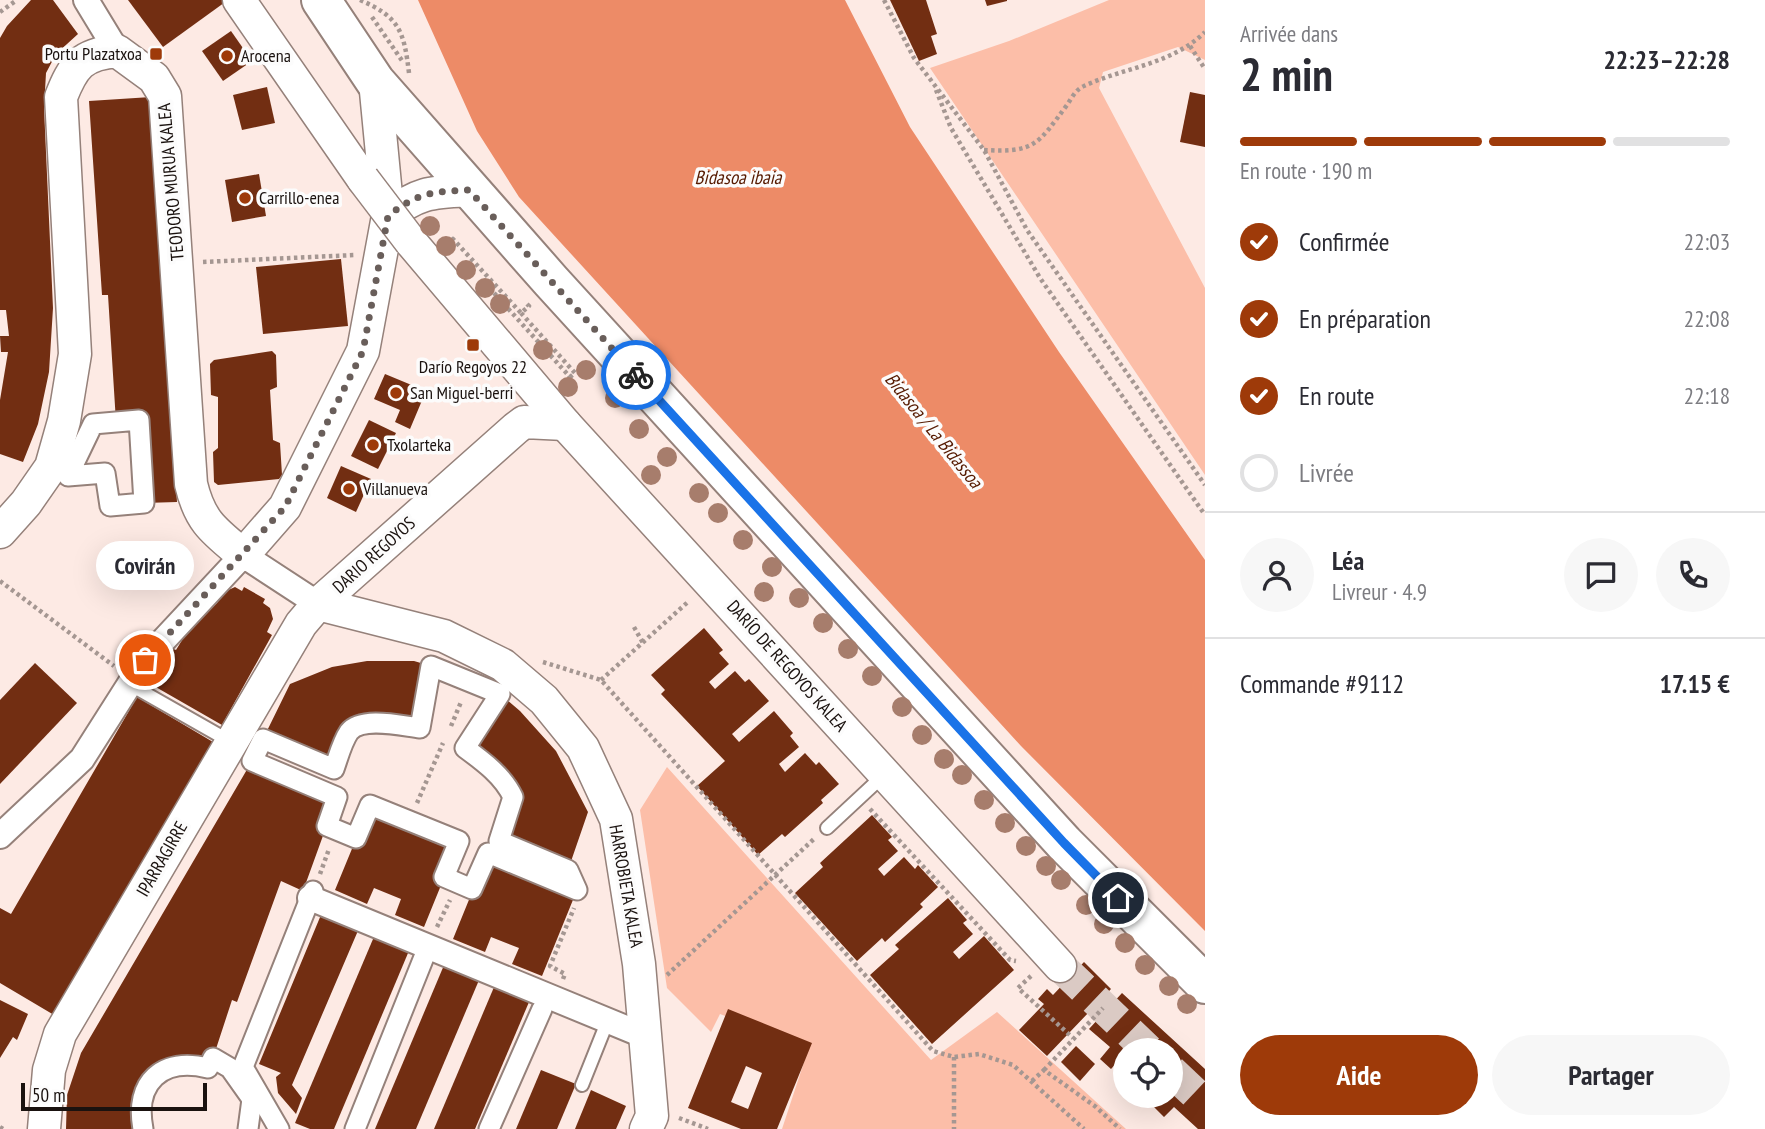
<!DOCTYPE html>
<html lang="fr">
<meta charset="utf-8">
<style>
:root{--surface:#fff;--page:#f7f7f7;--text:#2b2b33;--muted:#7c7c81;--line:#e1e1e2;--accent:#9e3a09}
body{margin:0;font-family:"PT Sans Narrow",sans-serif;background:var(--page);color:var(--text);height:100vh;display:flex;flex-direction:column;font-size:26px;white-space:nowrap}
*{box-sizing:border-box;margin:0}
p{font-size:23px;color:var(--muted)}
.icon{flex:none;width:38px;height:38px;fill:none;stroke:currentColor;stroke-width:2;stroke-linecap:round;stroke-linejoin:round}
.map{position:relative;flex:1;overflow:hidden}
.details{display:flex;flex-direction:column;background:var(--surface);width:560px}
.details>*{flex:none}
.controls{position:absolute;left:1113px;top:1038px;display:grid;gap:14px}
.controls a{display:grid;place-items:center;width:70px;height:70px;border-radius:50%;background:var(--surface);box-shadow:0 7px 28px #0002;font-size:35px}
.scale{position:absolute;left:21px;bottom:18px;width:186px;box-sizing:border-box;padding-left:7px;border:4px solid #1a120f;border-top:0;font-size:19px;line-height:24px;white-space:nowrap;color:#1a120f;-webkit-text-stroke:5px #fcfcfc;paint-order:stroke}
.pin{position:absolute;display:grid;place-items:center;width:60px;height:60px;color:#fff;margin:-30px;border:4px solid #fff;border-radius:50%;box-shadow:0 2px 7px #0007}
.courier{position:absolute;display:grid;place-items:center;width:70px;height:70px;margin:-35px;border:5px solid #1a73e8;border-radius:50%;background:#fff;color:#222;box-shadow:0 2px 9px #0007}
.bubble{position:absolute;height:49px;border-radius:24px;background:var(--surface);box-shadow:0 7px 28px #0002;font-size:23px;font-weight:800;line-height:49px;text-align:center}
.headline em{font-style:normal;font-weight:800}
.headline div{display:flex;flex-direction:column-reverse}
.headline{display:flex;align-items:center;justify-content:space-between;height:119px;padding:0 35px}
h1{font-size:46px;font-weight:800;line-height:52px}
.bar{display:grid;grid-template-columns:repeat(4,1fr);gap:10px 7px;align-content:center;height:84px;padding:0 35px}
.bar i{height:9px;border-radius:5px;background:var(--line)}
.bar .on{background:var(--accent)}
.bar p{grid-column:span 4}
.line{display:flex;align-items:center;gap:18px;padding:0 35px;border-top:2px solid var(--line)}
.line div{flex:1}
.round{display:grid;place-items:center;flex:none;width:74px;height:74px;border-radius:37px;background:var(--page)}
ol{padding:0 35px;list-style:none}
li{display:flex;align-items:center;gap:21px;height:77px}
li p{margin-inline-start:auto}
li .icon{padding:7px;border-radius:50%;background:var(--accent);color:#fff;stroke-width:4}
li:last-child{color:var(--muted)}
li i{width:38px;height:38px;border:4px solid var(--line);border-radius:50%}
.cta{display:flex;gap:14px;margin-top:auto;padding:14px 35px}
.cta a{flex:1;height:80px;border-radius:42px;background:var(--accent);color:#fff;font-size:28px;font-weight:800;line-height:80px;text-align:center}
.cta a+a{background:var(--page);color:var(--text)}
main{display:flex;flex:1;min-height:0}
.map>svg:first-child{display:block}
</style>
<main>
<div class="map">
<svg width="1205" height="1129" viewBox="0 0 1205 1129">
<rect width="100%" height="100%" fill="#fdeae4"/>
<g fill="#fcbea8">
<path d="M1109 0H1205V60L1178 47 1103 72 1099 88 1205 288V475L930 68 1009 41Z"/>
<path d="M667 767 931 1060 997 1012 1126 1129H782L809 1047 720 1014 711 1032 667 988 640 810Z"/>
</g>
<path fill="#ed8b67" d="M418 0H845L910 127 1059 352 1205 560V931L1021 746 519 197 477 131Z"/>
<g fill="#722e12" fill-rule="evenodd">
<path d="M31 0H53L78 34 56 54 46 73 44 108 53 308 49 372 38 424 23 462 0 454V400L8 352H1L0 336H9L6 310H0V38L7 26Z"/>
<path d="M128 0H228L163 47Z"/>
<path d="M890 0H926L937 34 931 36 937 54 919 61Z"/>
<path d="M985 0H1007V1L987 6Z"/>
<path d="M231 31 252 61 223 81 202 51Z"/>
<path d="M267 87 275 123 242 130 233 95Z"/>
<path d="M1190 92 1205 95V147L1180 142Z"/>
<path d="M151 97 177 502 144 503 139 420 116 422 108 295H102L89 101Z"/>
<path d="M259 174 266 216 232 222 225 180Z"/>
<path d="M341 259 348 326 263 334 256 267Z"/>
<path d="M272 351 276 355 277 387 270 390 273 440 280 443 282 475 279 479 218 485 214 482 213 452 218 448V397L211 395 210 364 214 360Z"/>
<path d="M385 374 426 391 410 429 395 422 400 410 374 399Z"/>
<path d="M369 420 396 433 378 469 351 456Z"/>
<path d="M341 466 371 479 356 512 327 498Z"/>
<path d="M235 587 242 591 244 587 265 599 263 603 270 608 273 619 267 632 272 635 222 725 147 682 171 648 176 650 187 632 217 603 224 592Z"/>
<path d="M704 628 723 650 719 653 729 664 709 682 715 689 735 671 745 682 749 679 769 701 732 734 739 742 774 711 793 733 790 736 799 747 779 764 785 772 805 753 816 765 819 762 839 784 821 800 823 803 785 837 782 834 758 855 697 786 725 761 661 694 665 690 651 675Z"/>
<path d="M367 661H414L431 666 420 728 362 725 334 769 263 739 290 684 332 667Z"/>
<path d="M35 663 77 703 0 784V700Z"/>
<path d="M500 694 520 711 556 751 588 812 568 870 499 841 513 802 465 748Z"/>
<path d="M137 697 213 742 54 1015 0 983V908L11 914Z"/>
<path d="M252 761 337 797 303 891 281 881 237 1002 232 1000 213 1058 153 1077 142 1129H66L67 1095 81 1053Z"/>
<path d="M370 805 459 841 424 927 395 915 401 899 374 888 367 904 335 890Z"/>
<path d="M872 815 892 837 888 840 898 851 878 869 884 876 904 857 915 869 918 865 938 887 920 904 923 907 885 942 882 938 857 961 795 893 823 867 820 863Z"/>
<path d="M488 853 577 890 542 976 512 964 519 948 491 937 485 952 453 939Z"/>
<path d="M948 898 967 920 963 923 973 934 953 952 959 959 984 936 1014 970 932 1044 870 975 899 949 895 945Z"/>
<path d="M323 910 360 926 292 1085 302 1098 296 1114 278 1093 276 1077 281 1073 259 1064Z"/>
<path d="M376 932 411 946 334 1129H310L295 1123Z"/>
<path d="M447 958 482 973 416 1129H375Z"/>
<path d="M1084 962 1111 989 1047 1056 1019 1030 1044 1004 1038 999 1047 989 1053 995Z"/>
<path d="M497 980 532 995 475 1129H434Z"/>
<path d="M1122 993 1205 1069V1129H1198L1174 1107 1164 1117 1153 1106 1162 1096H1171V1050H1125V1062L1121 1058 1111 1069 1100 1059 1110 1047 1089 1029Z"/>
<path d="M0 1000 28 1014 17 1040 13 1037 0 1058Z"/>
<path d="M728 1009 812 1043 777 1129H741L688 1108ZM746 1066 762 1073 748 1109 731 1102Z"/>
<path d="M1076 1046 1095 1064 1080 1081 1061 1062Z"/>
<path d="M541 1070 576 1084 557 1129H516Z"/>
<path d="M591 1090 626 1106 616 1129H575Z"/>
</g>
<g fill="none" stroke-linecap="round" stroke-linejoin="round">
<g stroke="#dbcac4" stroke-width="32" stroke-dasharray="32 16" stroke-linecap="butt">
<path d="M1060 966 1148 1050"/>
<path d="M1171 1071 1205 1103"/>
</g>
<g stroke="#95817a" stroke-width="16">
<g id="service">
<path d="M129 684 231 742"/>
<path d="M827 828 885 774"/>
<path d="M582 1085 608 1020"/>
</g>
</g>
<g stroke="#95817a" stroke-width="23">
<g id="pedestrian">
<path d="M139 420 144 503 110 506 105 473 68 476 93 424Z"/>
<path d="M431 666 500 694 465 748C484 762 503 776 513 797L499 841 568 870 577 890 488 853 472 889 444 877 459 841 370 805 356 838 327 826 337 797 252 761 263 739 334 769C338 758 342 742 349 732 362 716 402 726 420 728Z"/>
<path d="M143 1129C134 1082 162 1057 208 1068L213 1058 230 1068 252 1099 248 1129"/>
<path d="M279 1129 243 1067 313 891"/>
<path d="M355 1129 428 947"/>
<path d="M489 1129 542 1009"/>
</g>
</g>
<g stroke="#95817a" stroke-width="28">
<g id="minor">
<path d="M86 0 117 51"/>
<path d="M0 836 82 759 145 660 243 555 318 604"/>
<path d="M310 898 645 1036"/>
</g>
</g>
<g stroke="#95817a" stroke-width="35">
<g id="tertiary">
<path d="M239 0 363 179"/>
<path d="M388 216C418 192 432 192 469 190"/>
<path d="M411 242 565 424 1060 966"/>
<path d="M0 532 26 503 51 467 64 421 75 354 61 97C73 66 82 54 117 51L154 78 165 96 191 484C200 522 214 531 243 555L285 507 363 351 388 216 375 81"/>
<path d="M318 604 444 636 503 665 544 700 583 748 616 819 639 964 652 1116 646 1129"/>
<path d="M44 1129 49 1070 60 1034 301 624 318 604 516 428 524 422 565 424"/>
</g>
</g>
<g stroke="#95817a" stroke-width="42">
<path id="primary" d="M321 0 375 81 551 281 1064 843 1205 984"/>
</g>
<g stroke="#a59792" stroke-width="4.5" stroke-dasharray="3.5 3.5" stroke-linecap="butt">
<path d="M360 0C400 17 404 32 409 73"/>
<path d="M884 0 914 58 984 150 1027 230 1205 485"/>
<path d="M0 12 17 0"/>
<path d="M372 17 403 62"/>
<path d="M1190 46 1205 69"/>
<path d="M936 90 951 128 1040 278 1205 515"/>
<path d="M984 150C1035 153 1038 144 1067 105 1071 99 1076 89 1084 86 1125 67 1171 65 1205 32"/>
<path d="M451 245 449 243 453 239 521 313 529 306 527 304"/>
<path d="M203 262 355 255"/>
<path d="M494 293 570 377 565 382"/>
<path d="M521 313 575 373 570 377"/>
<path d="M0 581 114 666"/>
<path d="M634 627 643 643"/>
<path d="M543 662 601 680 933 1051 954 1057 979 1054 1013 1065 1084 1129"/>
<path d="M601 680 689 601"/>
<path d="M451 726 461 702"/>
<path d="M417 803 443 743"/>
<path d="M870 809 1010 960 1016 961"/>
<path d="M320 874 329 849"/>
<path d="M437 927 450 900"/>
<path d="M667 975 815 838"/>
<path d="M1031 976 1018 988 1073 1038"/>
<path d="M563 979 565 974 550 966 574 908"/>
<path d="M954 1057V1129"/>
<path d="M1044 1070 1103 1008"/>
<path d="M1032 1081 1044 1070 1096 1107 1120 1129"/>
<path d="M679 1118 708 1129"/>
<path d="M0 1127 3 1129"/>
</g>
<use href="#service" stroke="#fff" stroke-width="12"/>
<use href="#pedestrian" stroke="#fff" stroke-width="19"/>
<use href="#minor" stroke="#fff" stroke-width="24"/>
<use href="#tertiary" stroke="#fff" stroke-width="32"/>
<use href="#primary" stroke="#fff" stroke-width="38"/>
<g stroke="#95817a" stroke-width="35" stroke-linecap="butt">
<path id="tertiary-bridge" d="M363 179 411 242"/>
</g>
<use href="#tertiary-bridge" stroke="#fff" stroke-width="32"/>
</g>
<g fill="#a77d6c">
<circle cx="430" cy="226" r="10"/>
<circle cx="446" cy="246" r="10"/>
<circle cx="466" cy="270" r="10"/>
<circle cx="485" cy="288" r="10"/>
<circle cx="500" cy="304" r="10"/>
<circle cx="543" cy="350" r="10"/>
<circle cx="586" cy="370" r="10"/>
<circle cx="568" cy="387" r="10"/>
<circle cx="615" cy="398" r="10"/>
<circle cx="639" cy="429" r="10"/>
<circle cx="667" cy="457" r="10"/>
<circle cx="651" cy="475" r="10"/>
<circle cx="699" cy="493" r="10"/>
<circle cx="718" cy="513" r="10"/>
<circle cx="743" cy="540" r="10"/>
<circle cx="772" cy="567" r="10"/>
<circle cx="764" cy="592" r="10"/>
<circle cx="799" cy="598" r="10"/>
<circle cx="823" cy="623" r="10"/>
<circle cx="848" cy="649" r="10"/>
<circle cx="872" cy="676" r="10"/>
<circle cx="902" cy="707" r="10"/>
<circle cx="922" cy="735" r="10"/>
<circle cx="944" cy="759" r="10"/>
<circle cx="962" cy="775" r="10"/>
<circle cx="984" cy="800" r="10"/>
<circle cx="1005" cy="823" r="10"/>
<circle cx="1026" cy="846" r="10"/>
<circle cx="1046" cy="866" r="10"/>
<circle cx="1061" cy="880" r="10"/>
<circle cx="1086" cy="905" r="10"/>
<circle cx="1104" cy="924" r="10"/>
<circle cx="1125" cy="943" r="10"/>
<circle cx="1145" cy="965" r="10"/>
<circle cx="1169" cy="986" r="10"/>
<circle cx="1187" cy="1004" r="10"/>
</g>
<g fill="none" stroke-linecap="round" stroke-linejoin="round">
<path stroke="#695e5a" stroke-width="7" stroke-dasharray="0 12.6" d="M145 660 285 507 363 351 388 216C418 192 432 192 469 190L636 375"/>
<path stroke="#1a73e8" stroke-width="9" d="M636 375 1064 843 1118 898"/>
</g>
<g fill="#9e3a09" stroke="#fcfcfc" stroke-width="2.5">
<rect x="149" y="47" width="14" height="14" rx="3.5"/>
<circle cx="227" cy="56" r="7"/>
<circle cx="245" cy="198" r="7"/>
<rect x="466" y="338" width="14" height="14" rx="3.5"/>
<circle cx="396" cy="393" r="7"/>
<circle cx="373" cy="445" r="7"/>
<circle cx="349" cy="489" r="7"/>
</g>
<g text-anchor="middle" stroke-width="7" stroke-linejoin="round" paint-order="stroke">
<g font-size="18" fill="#1a120f" stroke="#fcfcfc" text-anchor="start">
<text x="142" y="60" text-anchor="end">Portu Plazatxoa</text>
<text x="241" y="62">Arocena</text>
<text x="259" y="204">Carrillo-enea</text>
<text x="473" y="373" text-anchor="middle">Darío Regoyos 22</text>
<text x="410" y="399">San Miguel-berri</text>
<text x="387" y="451">Txolarteka</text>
<text x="363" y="495">Villanueva</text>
</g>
<g font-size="18" fill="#1a120f" stroke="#fcfcfc">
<text transform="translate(171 182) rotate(-95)" y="6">TEODORO MURUA KALEA</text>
<text transform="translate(374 555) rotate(-42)" y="6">DARIO REGOYOS</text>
<text transform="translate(787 666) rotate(48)" y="6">DARÍO DE REGOYOS KALEA</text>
<text transform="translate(162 859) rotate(-60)" y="6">IPARRAGIRRE</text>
<text transform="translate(626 886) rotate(80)" y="6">HARROBIETA KALEA</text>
</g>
<g font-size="19" font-style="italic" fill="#561a00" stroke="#fcfcfc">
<text x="738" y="184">Bidasoa ibaia</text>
<text transform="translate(934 430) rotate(51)" y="7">Bidasoa / La Bidassoa</text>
</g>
</g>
</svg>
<div class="controls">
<a><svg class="icon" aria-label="locate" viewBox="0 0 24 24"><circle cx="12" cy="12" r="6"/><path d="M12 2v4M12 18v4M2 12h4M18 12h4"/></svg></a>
</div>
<div class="scale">50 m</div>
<div class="pin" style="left:145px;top:660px;background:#ea580c"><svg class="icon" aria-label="bag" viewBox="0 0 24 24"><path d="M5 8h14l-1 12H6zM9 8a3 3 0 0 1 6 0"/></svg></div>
<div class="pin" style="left:1118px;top:898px;background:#1f2937"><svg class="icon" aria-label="home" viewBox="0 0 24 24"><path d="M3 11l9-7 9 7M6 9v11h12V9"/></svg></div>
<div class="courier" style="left:636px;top:375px"><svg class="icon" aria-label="bike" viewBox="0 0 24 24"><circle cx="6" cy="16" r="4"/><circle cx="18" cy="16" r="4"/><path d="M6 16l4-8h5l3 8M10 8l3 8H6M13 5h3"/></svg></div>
<div class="bubble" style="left:96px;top:541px;width:98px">Covirán</div>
</div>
<section class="details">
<div class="headline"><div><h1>2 min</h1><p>Arrivée dans</p></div><em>22:23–22:28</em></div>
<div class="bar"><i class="on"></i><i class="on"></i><i class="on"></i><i></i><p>En route · 190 m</p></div>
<ol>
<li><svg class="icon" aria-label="check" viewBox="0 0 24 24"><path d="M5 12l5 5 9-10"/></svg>Confirmée<p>22:03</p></li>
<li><svg class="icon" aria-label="check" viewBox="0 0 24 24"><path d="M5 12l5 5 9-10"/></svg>En préparation<p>22:08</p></li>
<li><svg class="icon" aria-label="check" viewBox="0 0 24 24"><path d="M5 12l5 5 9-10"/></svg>En route<p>22:18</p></li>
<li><i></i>Livrée</li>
</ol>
<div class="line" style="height:126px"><a class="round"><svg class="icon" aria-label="person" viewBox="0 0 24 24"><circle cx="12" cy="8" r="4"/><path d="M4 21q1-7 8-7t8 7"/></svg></a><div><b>Léa</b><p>Livreur · 4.9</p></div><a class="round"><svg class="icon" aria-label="chat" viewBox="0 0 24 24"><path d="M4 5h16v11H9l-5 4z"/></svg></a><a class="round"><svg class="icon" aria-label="phone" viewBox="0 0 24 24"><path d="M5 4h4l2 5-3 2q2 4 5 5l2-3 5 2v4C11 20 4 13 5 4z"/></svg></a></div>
<div class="line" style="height:91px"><div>Commande #9112</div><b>17.15 €</b></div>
<div class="cta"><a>Aide</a><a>Partager</a></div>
</section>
</main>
